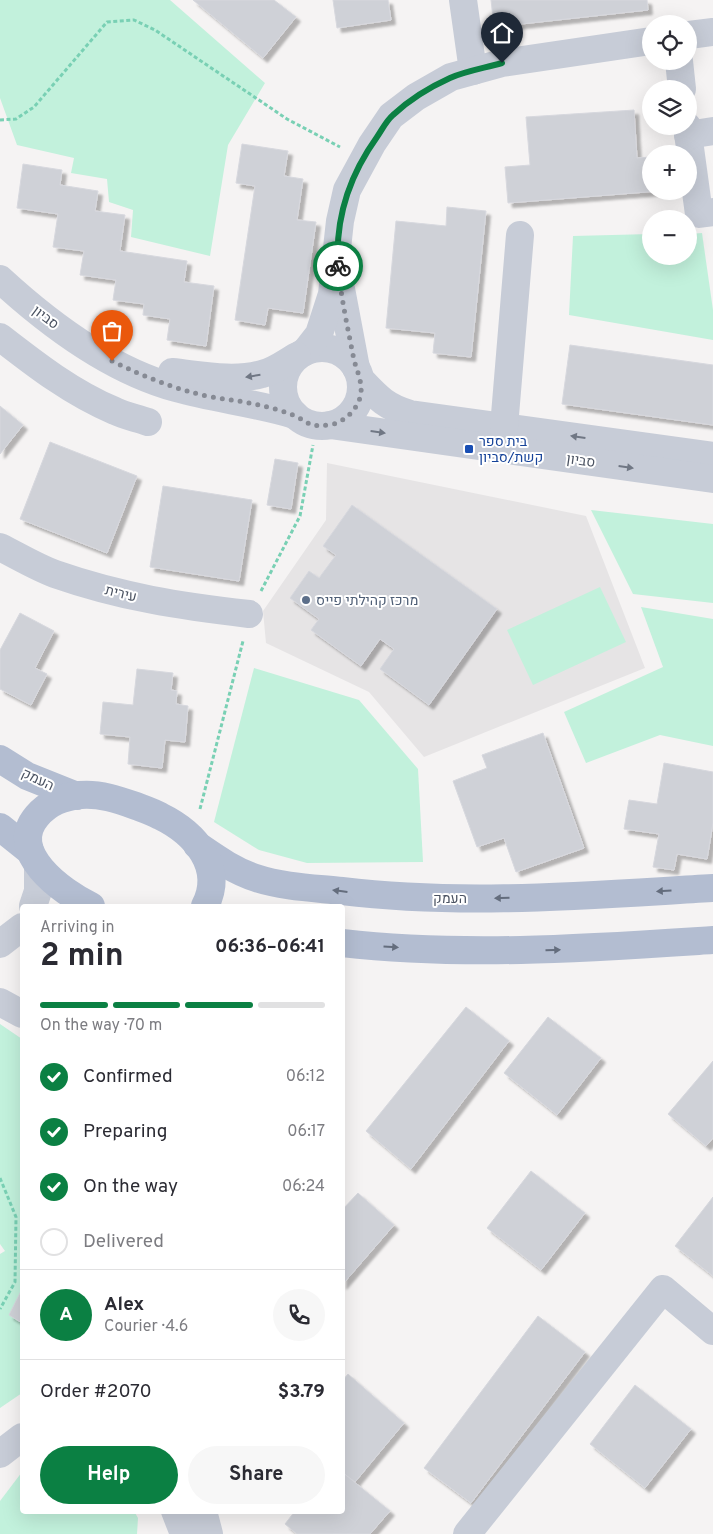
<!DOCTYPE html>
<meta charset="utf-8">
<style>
:root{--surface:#fff;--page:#f7f7f7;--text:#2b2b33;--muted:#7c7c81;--line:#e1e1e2;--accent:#0b8043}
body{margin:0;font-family:Overpass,Heebo,sans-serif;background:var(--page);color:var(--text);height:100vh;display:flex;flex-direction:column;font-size:19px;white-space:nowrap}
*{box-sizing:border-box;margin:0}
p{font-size:16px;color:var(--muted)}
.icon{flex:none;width:28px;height:28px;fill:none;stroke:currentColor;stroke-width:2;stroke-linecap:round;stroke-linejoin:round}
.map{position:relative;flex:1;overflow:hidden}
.drawer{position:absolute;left:20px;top:904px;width:325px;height:610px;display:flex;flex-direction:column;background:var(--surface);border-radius:5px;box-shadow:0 5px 20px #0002}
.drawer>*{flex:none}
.fabs{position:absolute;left:642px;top:15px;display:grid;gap:10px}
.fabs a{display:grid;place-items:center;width:55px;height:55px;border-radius:50%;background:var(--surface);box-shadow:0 5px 20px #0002;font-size:25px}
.pin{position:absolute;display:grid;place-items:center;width:42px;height:42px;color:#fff;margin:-51px -21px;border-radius:50% 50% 50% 0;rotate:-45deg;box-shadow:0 0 5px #0007}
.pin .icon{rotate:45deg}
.courier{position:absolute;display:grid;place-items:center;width:50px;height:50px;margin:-25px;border:4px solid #0b8043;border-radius:50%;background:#fff;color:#222;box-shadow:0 1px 6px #0007}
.overview em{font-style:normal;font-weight:700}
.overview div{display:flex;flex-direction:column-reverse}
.overview{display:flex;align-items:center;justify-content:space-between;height:85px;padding:0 20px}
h1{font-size:32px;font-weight:700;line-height:38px}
.bar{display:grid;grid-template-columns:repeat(4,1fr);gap:8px 5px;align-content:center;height:60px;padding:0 20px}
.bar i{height:6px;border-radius:4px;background:var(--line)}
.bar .active{background:var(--accent)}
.bar p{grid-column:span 4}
.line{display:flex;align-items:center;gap:12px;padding:0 20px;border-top:1px solid var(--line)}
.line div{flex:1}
.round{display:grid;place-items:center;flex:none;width:52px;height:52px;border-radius:26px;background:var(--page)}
ol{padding:0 20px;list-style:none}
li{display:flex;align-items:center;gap:15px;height:55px}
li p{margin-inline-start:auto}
li .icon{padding:5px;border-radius:50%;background:var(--accent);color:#fff;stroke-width:4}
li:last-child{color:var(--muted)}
li i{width:28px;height:28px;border:2px solid var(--line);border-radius:50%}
.primary-button{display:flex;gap:10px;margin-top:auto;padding:10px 20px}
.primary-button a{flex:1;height:58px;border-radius:30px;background:var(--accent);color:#fff;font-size:20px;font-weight:700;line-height:58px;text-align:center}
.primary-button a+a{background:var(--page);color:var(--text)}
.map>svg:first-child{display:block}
</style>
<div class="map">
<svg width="713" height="1534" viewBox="0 0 713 1534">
<defs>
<filter id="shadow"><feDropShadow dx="4.5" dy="4.5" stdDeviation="1" flood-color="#0004"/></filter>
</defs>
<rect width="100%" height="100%" fill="#f5f3f3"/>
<path fill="#e6e4e5" d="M327 463 586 516 645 668 424 757 369 692 266 643 263 611 326 520Z"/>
<g fill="#c2f1dc">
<path d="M0 0H170L265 83 228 145 210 256 131 237 133 210 109 202 107 179 71 173 74 158 17 145 0 98Z"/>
<path d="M702 233 713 310V340L569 315 573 236 651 234V256H689V234Z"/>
<path d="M591 510 713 524V603L633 594Z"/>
<path d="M600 587 626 642 533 685 507 630Z"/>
<path d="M641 607 713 619V746L660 735 586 763 564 712 663 667Z"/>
<path d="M254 668 359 700 418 769 423 862 307 863 259 850 214 822Z"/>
<path d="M0 1024 22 1039V1393L0 1408V1254L5 1251 0 1244Z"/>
<path d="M22 1472V1511H134L138 1518 137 1534H0V1501Z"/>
</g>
<g fill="#cfd1d7" stroke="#d7d8de" filter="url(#shadow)">
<path d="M193 0H274L296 17 263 58Z"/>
<path d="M333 0H388L391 20 337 28Z"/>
<path d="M491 0H647L648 10 494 27Z"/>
<path d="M634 110 637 158 651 157V191H659L508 203 505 167 530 165 526 117Z"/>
<path d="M242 144 288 151 284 176 303 179 297 220 316 222 303 313 268 308 265 325 235 320 255 186 236 183Z"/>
<path d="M23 164 62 170 60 185 98 191 95 211 125 215 120 251 187 261 184 282 214 286 206 346 167 340 170 319 143 315 144 304 113 300 116 280 80 275 84 251 53 247 58 214 17 208Z"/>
<path d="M447 207 486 211 471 357 433 353 435 333 386 328 396 221 446 226Z"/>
<path d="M570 345 713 365V425L562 404Z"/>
<path d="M0 406 23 425 0 454Z"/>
<path d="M50 442 137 476 107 553 20 519Z"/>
<path d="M275 459 298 463 291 509 267 505Z"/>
<path d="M163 486 252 500 239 581 150 567Z"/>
<path d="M352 505 497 609 429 705 380 669 394 649 380 639 361 666 311 630 319 619 290 598 309 571 319 578 336 555 323 546Z"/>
<path d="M20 613 54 631 35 668 47 674 31 705 0 689V650Z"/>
<path d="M137 669 173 673 171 690 177 691 176 704 188 706 185 742 165 740 162 768 128 764 130 737 100 734 103 702 133 705Z"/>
<path d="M543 733 584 848 516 872 504 838 477 847 453 781 487 768 482 755Z"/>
<path d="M664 763 713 772V823L707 859 677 854 674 870 653 867 659 834 624 829 629 800 657 804Z"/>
<path d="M466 1007 509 1041 411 1169 366 1131Z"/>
<path d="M548 1017 601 1058 557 1115 504 1073Z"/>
<path d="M713 1061V1138L706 1146 668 1114Z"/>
<path d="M531 1171 585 1213 541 1270 487 1228Z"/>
<path d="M358 1193 394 1225 342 1285V1210Z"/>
<path d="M713 1197V1276L675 1246Z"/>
<path d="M22 1289V1323L9 1315Z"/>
<path d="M538 1316 585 1352 471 1503 424 1468Z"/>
<path d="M348 1374 404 1423 355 1482 342 1472V1381Z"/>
<path d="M635 1385 691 1429 645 1488 590 1444Z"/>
<path d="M342 1472 390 1511 370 1534H297L285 1524 295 1511H342Z"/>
</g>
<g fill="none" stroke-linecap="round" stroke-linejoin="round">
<g stroke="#79d0b4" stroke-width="3" stroke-dasharray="4 2.5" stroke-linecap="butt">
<path d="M0 120 16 119 34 107 107 22 134 20 155 30 287 119 340 147"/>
<path d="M261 591 300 516 313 445"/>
<path d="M200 809 243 641"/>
<path d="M0 1178 16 1217 15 1282 0 1309"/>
</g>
<g stroke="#c7ccd7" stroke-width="28">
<path d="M463 0 473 71"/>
<path d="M689 35 713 32"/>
<path d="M679 61 682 89"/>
<path d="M687 126 699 214 713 212"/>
<path d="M688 135 713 131"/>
<path d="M339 278 356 368"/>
<path d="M0 279C50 325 110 370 176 388 215 399 256 403 295 415"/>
<path d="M0 337C36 365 72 393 115 411 125 416 137 418 148 422"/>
<circle cx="322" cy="387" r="39"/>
<path d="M305 352 319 334 332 294 340 221 347 190 372 144 391 116 416 97 451 77 502 63 651 41"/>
<path d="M172 372C201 375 233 382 262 374 275 371 286 362 297 356"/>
<path d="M361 380C378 398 386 407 410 414L713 456"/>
<path d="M330 425 713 479"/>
<path d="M504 427 520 235"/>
<path d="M0 547C18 556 36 567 55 574 121 597 180 606 249 614"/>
<path d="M33 906 38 891V866"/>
<path d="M0 944 22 927"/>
<path d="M0 1002 22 1014"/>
<path d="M0 1454 22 1437"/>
<path d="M175 1511 184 1534"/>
<path d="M203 1511 209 1534"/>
<path d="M467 1534 663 1289 713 1331"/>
</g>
<g stroke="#b3bdd1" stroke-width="28">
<path d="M0 759 27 776 77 796"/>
<path d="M0 827 30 851"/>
<path d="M197 845C216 858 234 871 256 878 283 887 314 888 342 891 466 906 590 895 713 888"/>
<path d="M91 906C62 892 6 852 37 816 49 802 63 797 80 795 99 793 119 800 136 806 144 809 153 812 160 816 195 833 225 867 205 906"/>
<path d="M342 943C466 957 590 948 713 940"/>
</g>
</g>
<defs><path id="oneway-solid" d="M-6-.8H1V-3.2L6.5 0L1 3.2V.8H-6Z" transform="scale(1.25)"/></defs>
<g fill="#707784">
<use href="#oneway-solid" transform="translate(253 376) rotate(171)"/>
<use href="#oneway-solid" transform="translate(378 432) rotate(8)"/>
<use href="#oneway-solid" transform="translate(578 437) rotate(-172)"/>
<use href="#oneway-solid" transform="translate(626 467) rotate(8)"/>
</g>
<g fill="#646d7d">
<use href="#oneway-solid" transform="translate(340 891) rotate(-173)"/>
<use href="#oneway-solid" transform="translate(664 891) rotate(177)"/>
<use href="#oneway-solid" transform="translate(502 898) rotate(179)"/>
<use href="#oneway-solid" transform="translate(391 947) rotate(4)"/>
<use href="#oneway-solid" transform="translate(553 950) rotate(-2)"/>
</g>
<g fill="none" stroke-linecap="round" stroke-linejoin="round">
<path stroke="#868a94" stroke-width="5" stroke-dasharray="0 9" d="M112 361C145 377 174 389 211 397 230 400 249 402 267 407 276 409 285 412 293 415 308 421 308 428 328 425 343 424 359 409 361 393 362 381 357 371 354 360 348 329 341 298 338 266"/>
<path stroke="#0b8043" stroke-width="6" d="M338 266C335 218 349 176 377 137 382 130 386 121 393 115 409 100 430 87 450 78 466 71 485 68 502 63"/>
</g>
<rect fill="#1a4fb4" stroke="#fff" stroke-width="2" x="464" y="444" width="10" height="10" rx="2.5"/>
<circle fill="#5c6f8a" stroke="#fff" stroke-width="2" cx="306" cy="600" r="5"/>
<g text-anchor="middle" stroke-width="4" stroke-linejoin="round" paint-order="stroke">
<g font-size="14" fill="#4a5261" stroke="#fff">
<text transform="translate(46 317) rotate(37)" y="5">סביון</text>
<text transform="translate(581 460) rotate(8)" y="5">סביון</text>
<text transform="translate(121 593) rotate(14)" y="5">עירית</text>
<text transform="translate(38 779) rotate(25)" y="5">העמק</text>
<text x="450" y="903">העמק</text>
</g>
<g font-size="14" fill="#164399" stroke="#fff" text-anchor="start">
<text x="479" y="446">בית ספר<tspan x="479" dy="16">קשת/סביון</tspan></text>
</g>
<g font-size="14" fill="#4e5e75" stroke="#fff" text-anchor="start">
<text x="316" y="605">מרכז קהילתי פייס</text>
</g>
</g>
</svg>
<div class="fabs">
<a><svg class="icon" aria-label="locate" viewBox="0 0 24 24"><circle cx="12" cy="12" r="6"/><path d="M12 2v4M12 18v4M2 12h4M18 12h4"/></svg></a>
<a><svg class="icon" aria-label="layers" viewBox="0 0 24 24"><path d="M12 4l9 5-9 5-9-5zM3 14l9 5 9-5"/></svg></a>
<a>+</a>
<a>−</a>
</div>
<div class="pin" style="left:112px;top:361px;background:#ea580c"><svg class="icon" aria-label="bag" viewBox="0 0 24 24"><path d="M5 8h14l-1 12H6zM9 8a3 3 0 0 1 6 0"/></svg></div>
<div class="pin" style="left:502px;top:63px;background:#1f2937"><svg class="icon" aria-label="home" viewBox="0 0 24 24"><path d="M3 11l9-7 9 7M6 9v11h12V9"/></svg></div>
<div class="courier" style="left:338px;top:266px"><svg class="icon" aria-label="bike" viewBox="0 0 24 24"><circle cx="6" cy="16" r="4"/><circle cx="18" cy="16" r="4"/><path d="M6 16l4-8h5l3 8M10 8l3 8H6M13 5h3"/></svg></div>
<section class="drawer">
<div class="overview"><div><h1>2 min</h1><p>Arriving in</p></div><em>06:36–06:41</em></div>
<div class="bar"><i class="active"></i><i class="active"></i><i class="active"></i><i></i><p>On the way · 70 m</p></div>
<ol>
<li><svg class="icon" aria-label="check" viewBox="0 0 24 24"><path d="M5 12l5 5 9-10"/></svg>Confirmed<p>06:12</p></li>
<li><svg class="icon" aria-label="check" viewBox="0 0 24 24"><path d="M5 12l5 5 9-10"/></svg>Preparing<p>06:17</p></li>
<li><svg class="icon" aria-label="check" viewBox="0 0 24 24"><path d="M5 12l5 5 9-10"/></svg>On the way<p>06:24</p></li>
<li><i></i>Delivered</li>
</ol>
<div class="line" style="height:90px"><b class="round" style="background:var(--accent);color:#fff">A</b><div><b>Alex</b><p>Courier · 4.6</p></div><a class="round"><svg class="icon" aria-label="phone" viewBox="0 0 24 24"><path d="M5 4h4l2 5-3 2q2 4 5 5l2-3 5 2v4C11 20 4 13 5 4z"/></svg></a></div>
<div class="line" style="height:65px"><div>Order #2070</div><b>$3.79</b></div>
<div class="primary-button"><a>Help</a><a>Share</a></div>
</section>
</div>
